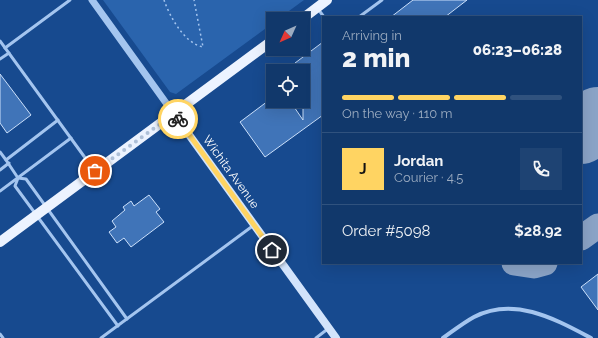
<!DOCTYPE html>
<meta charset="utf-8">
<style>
:root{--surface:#11386b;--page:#1e4373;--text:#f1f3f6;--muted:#9cacc1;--line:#30527e;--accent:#ffd462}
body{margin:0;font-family:Raleway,sans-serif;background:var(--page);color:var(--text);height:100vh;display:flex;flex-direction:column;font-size:15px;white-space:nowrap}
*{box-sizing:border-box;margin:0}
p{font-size:13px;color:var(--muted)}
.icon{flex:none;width:22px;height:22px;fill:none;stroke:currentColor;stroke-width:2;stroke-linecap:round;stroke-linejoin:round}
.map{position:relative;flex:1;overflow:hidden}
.details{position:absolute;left:322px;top:16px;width:260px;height:248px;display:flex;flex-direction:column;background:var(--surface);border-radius:0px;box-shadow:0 4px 16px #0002,0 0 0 1px var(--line)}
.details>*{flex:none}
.needle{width:26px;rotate:225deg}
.tools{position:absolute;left:266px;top:12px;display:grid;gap:8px}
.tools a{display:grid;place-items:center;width:44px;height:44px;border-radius:0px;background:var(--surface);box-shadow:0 4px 16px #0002,0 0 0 1px var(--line);font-size:20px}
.pin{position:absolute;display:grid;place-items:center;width:34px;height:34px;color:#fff;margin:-17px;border:2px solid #fff;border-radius:50%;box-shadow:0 1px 4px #0007}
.courier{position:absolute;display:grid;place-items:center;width:40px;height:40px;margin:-20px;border:3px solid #ffd462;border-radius:50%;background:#fff;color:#222;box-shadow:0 1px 5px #0007}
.summary em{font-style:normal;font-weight:800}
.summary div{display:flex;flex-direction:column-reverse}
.summary{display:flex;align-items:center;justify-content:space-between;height:68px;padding:0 20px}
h1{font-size:26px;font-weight:800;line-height:30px}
.bar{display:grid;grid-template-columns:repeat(4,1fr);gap:6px 4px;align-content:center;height:48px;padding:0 20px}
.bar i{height:5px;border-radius:3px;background:var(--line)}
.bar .active{background:var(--accent)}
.bar p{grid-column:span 4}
.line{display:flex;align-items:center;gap:10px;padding:0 20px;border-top:1px solid var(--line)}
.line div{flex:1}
.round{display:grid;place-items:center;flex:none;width:42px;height:42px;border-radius:0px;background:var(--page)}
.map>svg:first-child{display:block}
</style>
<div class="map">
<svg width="598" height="338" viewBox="0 0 598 338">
<rect width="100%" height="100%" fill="#174a8f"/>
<path fill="#2a64ad" d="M103 0H304L278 19H273V23L176 94 170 92Z"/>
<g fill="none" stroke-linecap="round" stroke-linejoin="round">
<g stroke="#8ba4c7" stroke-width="25">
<path d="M581 238 598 226"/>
<path d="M514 263 534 266 545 263"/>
</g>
<path stroke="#8ba4c7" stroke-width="64" d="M581 132 598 119"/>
</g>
<g fill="#4074b8" stroke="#cbe0fb">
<path d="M413 0H467L445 17H391Z"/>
<path d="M323 42V115L265 157 240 122 268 101H290L303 120V71L295 63Z"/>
<path d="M0 74 31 115 7 133 0 123Z"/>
<path d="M149 195 160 209 156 212 164 222 131 247 124 238 117 243 109 232 116 227 112 221 125 210 123 207 131 201 134 206Z"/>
<path d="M598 274V310L581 287Z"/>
</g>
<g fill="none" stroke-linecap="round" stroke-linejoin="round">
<path stroke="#a4c5ef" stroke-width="1.5" stroke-dasharray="2 3" stroke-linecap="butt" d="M164 0C170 17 184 43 203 47L194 0"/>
<g stroke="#a4c5ef" stroke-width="3">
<path d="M318 9 324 17"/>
<path d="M359 17 382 0"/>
<path d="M0 41 94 170"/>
<path d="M5 48 70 0"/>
<path d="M0 59 9 53"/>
<path d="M0 152 6 160"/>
<path d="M0 170 9 163"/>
<path d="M18 178 15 186 118 326"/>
<path d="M18 178 26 179 127 319"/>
<path d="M18 178 6 160 58 120"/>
<path d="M0 191 71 138"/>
<path d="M0 334 3 338"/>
<path d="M101 338 254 225"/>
<path d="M316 338 329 328"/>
</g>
<path stroke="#a4c5ef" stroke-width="4" d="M443 338C453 331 463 323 474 317 514 296 555 319 591 338"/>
<path stroke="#a4c5ef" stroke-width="7" d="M92 0 174 114"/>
<path stroke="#d2e3fb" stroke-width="8" d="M174 114 336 338"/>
<g stroke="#ecf3ff" stroke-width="10">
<path d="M302 19 327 0"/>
<path d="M0 242 273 40"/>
</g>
</g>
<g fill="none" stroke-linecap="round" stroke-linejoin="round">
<path stroke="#aec0d8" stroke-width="4" stroke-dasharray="0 7.2" d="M95 171 174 114 178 119"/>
<path stroke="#ffd462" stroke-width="5" d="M178 119 272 250"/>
</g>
<g text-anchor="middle" stroke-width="3" stroke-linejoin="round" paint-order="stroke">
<g font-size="12" fill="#fff" stroke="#174a8f">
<text transform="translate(231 172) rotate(54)" y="4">Wichita Avenue</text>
</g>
</g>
</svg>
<div class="tools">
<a><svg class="needle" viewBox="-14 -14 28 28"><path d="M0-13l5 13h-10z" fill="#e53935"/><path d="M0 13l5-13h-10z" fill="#9cacc1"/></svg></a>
<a><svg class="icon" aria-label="locate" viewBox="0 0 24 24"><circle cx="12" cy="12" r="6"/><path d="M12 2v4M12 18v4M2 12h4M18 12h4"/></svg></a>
</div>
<div class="pin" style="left:95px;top:171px;background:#ea580c"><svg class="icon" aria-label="bag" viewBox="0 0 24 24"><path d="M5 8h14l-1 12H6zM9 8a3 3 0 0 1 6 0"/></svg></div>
<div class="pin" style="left:272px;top:250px;background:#1f2937"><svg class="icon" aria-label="home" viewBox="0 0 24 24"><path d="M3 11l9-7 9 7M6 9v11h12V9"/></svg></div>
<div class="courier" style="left:178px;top:119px"><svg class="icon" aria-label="bike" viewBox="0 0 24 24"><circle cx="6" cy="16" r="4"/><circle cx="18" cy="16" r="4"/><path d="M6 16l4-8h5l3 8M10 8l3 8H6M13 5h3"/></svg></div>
<section class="details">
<div class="summary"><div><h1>2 min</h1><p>Arriving in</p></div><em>06:23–06:28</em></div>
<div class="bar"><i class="active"></i><i class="active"></i><i class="active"></i><i></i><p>On the way · 110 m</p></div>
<div class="line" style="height:72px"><b class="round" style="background:var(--accent);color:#111">J</b><div><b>Jordan</b><p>Courier · 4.5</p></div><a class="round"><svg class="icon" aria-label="phone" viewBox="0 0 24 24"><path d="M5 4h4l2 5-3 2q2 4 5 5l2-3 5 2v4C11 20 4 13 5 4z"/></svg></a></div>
<div class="line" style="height:52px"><div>Order #5098</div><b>$28.92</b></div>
</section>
</div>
